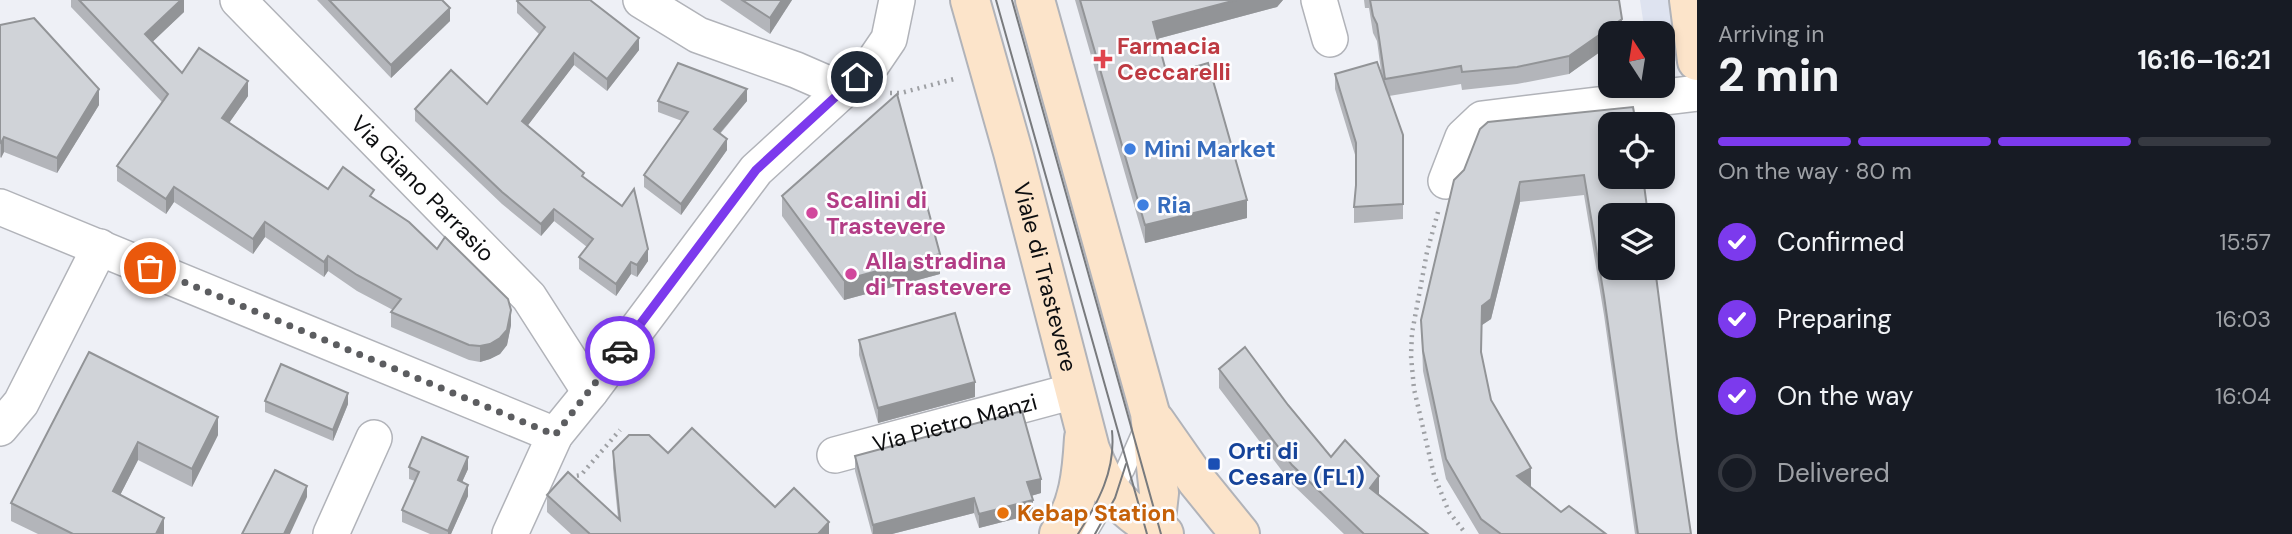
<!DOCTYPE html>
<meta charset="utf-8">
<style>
:root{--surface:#171b24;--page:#242831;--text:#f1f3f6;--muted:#9ea1a6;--line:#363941;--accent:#7c3aed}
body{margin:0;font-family:"DM Sans",sans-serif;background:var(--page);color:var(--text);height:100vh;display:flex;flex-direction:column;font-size:26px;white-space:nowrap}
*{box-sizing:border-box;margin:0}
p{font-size:23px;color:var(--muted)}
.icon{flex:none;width:38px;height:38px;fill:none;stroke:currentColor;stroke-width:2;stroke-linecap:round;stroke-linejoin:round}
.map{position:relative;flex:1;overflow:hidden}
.sheet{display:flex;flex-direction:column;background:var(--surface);width:595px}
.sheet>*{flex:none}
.needle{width:46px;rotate:348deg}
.tools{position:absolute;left:1598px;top:21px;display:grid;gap:14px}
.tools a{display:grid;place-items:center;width:77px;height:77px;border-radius:14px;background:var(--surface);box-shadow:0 4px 10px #0003;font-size:35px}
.pin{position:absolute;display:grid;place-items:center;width:60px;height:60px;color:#fff;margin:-30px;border:4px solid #fff;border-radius:50%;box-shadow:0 2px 7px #0007}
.courier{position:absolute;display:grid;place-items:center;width:70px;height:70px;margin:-35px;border:5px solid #7c3aed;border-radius:50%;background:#fff;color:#222;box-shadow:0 2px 9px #0007}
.headline em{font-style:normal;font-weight:700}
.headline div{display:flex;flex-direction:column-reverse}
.headline{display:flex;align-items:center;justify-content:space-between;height:119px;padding:0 21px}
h1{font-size:46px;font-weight:700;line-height:52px}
.bar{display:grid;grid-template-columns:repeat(4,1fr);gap:10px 7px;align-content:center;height:84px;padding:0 21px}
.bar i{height:9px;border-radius:5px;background:var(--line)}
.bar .on{background:var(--accent)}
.bar p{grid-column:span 4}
ol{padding:0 21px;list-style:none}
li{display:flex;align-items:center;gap:21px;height:77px}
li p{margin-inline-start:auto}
li .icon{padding:7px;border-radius:50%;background:var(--accent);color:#fff;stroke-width:4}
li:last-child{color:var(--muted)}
li i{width:38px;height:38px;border:4px solid var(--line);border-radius:50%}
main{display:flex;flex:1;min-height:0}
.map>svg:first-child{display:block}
</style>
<main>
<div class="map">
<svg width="1697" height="534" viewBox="0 0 1697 534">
<rect width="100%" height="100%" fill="#eef0f6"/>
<path fill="#dee3f0" d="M1640 0H1697V46L1663 69 1662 33H1645Z"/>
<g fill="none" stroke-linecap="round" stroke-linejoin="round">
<g stroke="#b1b3b9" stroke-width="21">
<path id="lane" d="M1087 534 1125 470 1143 429"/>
</g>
<g stroke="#b1b3b9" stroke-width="38">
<g id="street">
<path id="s1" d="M238 0 529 297 590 392"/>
<path d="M641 0 698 35 796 70 842 90"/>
<path d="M1319 0 1330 39"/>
<path d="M1446 181 1463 137 1482 119 1697 93"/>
<path d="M0 207 555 435"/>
<path d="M0 428 21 403 100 247"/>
<path id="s2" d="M835 455 1074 391"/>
<path d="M331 534 374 438"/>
<path d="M510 534 555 435 590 392 756 170 872 64 889 39 897 0"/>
</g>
</g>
<g stroke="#b1b3b9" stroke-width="42">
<g id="secondary">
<path id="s3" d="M970 0 1013 152 1090 449C1106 492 1124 512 1164 534"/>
<path d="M1035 0 1150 413 1159 493 1157 511 1147 534"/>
<path d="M1689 0 1697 61"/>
<path d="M1155 421 1197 481 1240 534"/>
<path d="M1059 534C1079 505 1082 473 1084 438"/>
</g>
</g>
<g stroke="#9ea0a4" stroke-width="4.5" stroke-dasharray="2 5" stroke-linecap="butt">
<path d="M890 93H901L954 79"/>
<path d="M1438 212 1427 252 1412 333 1411 356 1414 389 1434 475 1449 512 1466 534"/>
<path d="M570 477 581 475 620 430"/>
</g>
<use href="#lane" stroke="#fff" stroke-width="18"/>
<use href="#street" stroke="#fff" stroke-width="35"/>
<use href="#secondary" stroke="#fce4ca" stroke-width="38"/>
<g stroke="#787a7d" stroke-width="2">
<path d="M996 0 1147 534"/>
<path d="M1012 0 1161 534"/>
<path d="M1078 534C1098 503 1116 470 1112 431"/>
<path d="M1095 534 1115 498 1126 464"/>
</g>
</g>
<g fill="#b3b5ba">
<path d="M71 0H184V12L152 42 182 73 248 96 229 123 328 189 374 198 511 325 507 345 500 354 490 359 480 362 469 360 391 327V312L393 310 357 291 328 271 324 277 265 237 253 254 174 202 166 214 117 181V166L162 102 71 7Z"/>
<path d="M317 0H442L450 21 391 78Z"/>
<path d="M720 0H792L770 34Z"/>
<path d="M1075 0H1283L1277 7 1157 39 1167 75 1247 218 1145 243Z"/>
<path d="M1364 0H1619L1622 33 1569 74 1517 84 1462 90 1461 84 1389 96 1403 135V219L1354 223V207L1356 186V158L1335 89V74L1382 78 1377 41 1373 33 1369 8H1365Z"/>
<path d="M517 1 639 50 607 91 574 65 528 125 584 178 648 261 637 277 631 274 616 296 579 269V257L587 247 554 221 541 236 502 204 415 121V109L487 104 539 34 517 13Z"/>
<path d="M0 25 99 105 57 173 4 152 1 158 0 157Z"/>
<path d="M658 101H747L720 134 727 150 681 215 644 187V175L682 121 658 112Z"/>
<path d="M1633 107 1677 439 1691 534H1635L1604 315 1584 195 1520 202 1491 319 1482 325 1481 353 1491 400 1531 487 1561 512 1606 534H1479L1446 479 1423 371 1421 320 1454 180Z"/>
<path d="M782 196 940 274 844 300 782 216Z"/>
<path d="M859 340 975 397 878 423 859 355Z"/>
<path d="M89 352 218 435 192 487 138 460 120 495 164 534H38L11 521V503Z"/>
<path d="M1219 369 1288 405 1331 457 1428 534H1344L1292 484 1219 388Z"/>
<path d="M265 401 348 404 333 441 265 412Z"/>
<path d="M613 451 668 453 829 534H571L547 512V495L618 518 613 468Z"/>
<path d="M855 456 1041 493 1031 496 1033 514 979 528 974 513 892 534H872L855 471Z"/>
<path d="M409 467 468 469 462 482 468 496 451 534H430L402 522V510L415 481 409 479Z"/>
</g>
<g fill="#929497">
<path d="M181 0H184V12L145 49V34Z"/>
<path d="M782 0H792L770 34V18Z"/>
<path d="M1236 0H1283L1277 7 1153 40V22Z"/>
<path d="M450 8V21L391 78V65Z"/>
<path d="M1622 19V33H1610V45L1569 74V56Z"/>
<path d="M639 38V50L607 91V79Z"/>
<path d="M574 53V65L522 133V121Z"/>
<path d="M248 81V96L222 133V118Z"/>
<path d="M99 89V105L57 173V158Z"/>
<path d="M747 89V101L714 140V129Z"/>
<path d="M4 137V152L1 158V143Z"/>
<path d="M727 139V150L681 215V204Z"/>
<path d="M1520 182V202L1491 319 1482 325V306Z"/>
<path d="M174 187V202L166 214V199Z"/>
<path d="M1247 200V218L1145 243V225Z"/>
<path d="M554 209V221L541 236V224Z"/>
<path d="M265 222V237L253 254V239Z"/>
<path d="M648 249V261L637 277V265Z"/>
<path d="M940 254V274L844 300V280Z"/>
<path d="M328 256V271L324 277V262Z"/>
<path d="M631 262V274L616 296V284Z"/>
<path d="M511 310V325L507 345 500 354 490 359 480 362V346Z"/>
<path d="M975 382V397L878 423V408Z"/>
<path d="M348 393V404L333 441V430Z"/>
<path d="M218 417V435L192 487V469Z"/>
<path d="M138 442V460L113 509V491Z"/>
<path d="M468 457V469L458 491V480Z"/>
<path d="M1531 468V487L1517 476Z"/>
<path d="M1379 476V495L1370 488Z"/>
<path d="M1041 479V493L1027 497V482Z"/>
<path d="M468 485V496L451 534H448V531Z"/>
<path d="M307 486V497L290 534H284Z"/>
<path d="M974 498V513L892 534H873V525Z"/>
<path d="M1033 500V514L979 528V514Z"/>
<path d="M164 518V534H156Z"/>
<path d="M829 522V534H818Z"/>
</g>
<g fill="#d0d3d8" stroke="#929497" stroke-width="2">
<path d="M79 0H181L145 34 182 73 199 48 248 81 222 118 328 189 343 167 374 190 370 196 409 222 437 249 445 237 508 299 511 310 507 330 500 338 490 344 480 346 469 345 391 312 401 299 357 275 328 256 324 262 265 222 253 239 174 187 166 199 117 166 168 94Z"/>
<path d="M329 0H442L450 8 391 65Z"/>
<path d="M518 0H590L639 38 607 79 574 53 522 121 584 173 582 176 622 206 634 189 648 249 637 265 631 262 616 284 579 257 593 239 554 209 541 224 502 192 415 109 451 70 487 104 545 27 517 1Z"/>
<path d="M742 0H782L770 18Z"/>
<path d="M1080 0H1236L1153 22 1167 75 1208 63 1247 200 1145 225Z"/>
<path d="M1370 0H1619L1622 19 1569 56 1517 67 1462 72 1461 66 1385 79 1377 24 1373 16Z"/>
<path d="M34 18 99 89 57 158 4 137 1 143 0 142V25Z"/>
<path d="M1377 62 1403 135V204L1354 207 1356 185V143L1335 74Z"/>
<path d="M678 63 747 89 714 129 727 139 681 204 644 175 688 112 658 101Z"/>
<path d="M897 94 940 254 844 280 782 196Z"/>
<path d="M1633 107 1636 124H1610V177H1643L1648 215H1610V268H1655L1677 439 1691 534H1638L1604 296 1584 175 1520 182 1491 299 1482 306 1481 352 1491 400 1531 468 1517 476 1561 512 1569 506 1606 534H1501L1481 519 1446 459 1423 351 1421 320 1454 180 1464 170 1480 129 1488 122Z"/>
<path d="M955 313 975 382 878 408 859 340Z"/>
<path d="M1245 347 1288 405 1331 457 1345 440 1379 476 1370 488 1428 534H1364L1292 465 1219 369Z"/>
<path d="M89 352 218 417 192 469 138 442 113 491 164 518 156 534H73L11 503Z"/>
<path d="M281 364 348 393 333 430 265 401Z"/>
<path d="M1022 411 1041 479 1027 482 1033 500 979 514 974 498 873 525 855 456Z"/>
<path d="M692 428 775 507 794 488 829 522 818 534H590L547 495 568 472 620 520 613 451 629 435H649L668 453Z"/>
<path d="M422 437 468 457 458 480 468 485 448 531 402 510 419 472 409 467Z"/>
<path d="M275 470 307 486 284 534H242Z"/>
</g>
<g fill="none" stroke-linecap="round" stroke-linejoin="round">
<path stroke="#5c5d60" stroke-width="7" stroke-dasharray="0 12.6" d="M150 268 555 435 620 351"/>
<path stroke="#7c3aed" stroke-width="9" d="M620 351 756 170 857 77"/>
</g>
<path fill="#e0444e" stroke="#fdfdff" stroke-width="2.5" d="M1099.5 48.5h7v7h7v7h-7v7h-7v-7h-7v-7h7z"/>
<g fill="#3f7fe0" stroke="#fdfdff" stroke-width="2.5">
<circle cx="1130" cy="149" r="7"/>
<circle cx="1143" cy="205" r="7"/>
</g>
<g fill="#d1479c" stroke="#fdfdff" stroke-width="2.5">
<circle cx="812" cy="213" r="7"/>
<circle cx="851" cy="274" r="7"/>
</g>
<rect fill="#1a4fb4" stroke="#fdfdff" stroke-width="2.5" x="1207" y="457" width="14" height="14" rx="3.5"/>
<circle fill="#e8710a" stroke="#fdfdff" stroke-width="2.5" cx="1003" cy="513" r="7"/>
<g text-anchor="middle" stroke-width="5" stroke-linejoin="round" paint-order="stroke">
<g font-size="23" font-weight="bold" fill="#be3a42" stroke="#fdfdff" text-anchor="start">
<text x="1117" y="54">Farmacia<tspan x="1117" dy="26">Ceccarelli</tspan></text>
</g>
<g font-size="23" font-weight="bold" fill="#366cbe" stroke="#fdfdff" text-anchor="start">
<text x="1144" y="157">Mini Market</text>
<text x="1157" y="213">Ria</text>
</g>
<g font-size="23" fill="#0d0e10" stroke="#fdfdff">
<text dy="8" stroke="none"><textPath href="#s1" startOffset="264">Via Giano Parrasio</textPath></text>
<text dy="8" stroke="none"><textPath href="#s3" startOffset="287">Viale di Trastevere</textPath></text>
<text dy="8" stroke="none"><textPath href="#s2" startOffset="124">Via Pietro Manzi</textPath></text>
</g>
<g font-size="23" font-weight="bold" fill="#b23c85" stroke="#fdfdff" text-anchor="start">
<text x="826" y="208">Scalini di<tspan x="826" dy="26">Trastevere</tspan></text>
<text x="865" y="269">Alla stradina<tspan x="865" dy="26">di Trastevere</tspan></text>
</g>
<g font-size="23" font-weight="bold" fill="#164399" stroke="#fdfdff" text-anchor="start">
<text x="1228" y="459">Orti di<tspan x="1228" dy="26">Cesare (FL1)</tspan></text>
</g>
<g font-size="23" font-weight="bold" fill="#c56008" stroke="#fdfdff" text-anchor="start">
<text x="1017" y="521">Kebap Station</text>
</g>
</g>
</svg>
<div class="tools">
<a><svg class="needle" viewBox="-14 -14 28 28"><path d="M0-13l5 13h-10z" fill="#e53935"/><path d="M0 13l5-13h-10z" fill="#9ea1a6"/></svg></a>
<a><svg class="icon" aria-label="locate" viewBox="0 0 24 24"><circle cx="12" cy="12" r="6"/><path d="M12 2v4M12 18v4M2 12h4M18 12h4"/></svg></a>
<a><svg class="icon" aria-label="layers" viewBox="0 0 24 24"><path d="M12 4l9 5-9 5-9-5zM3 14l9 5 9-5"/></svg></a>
</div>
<div class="pin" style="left:150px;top:268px;background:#ea580c"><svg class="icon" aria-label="bag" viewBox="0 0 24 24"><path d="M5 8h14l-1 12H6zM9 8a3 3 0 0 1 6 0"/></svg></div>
<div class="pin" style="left:857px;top:77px;background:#1f2937"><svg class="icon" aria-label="home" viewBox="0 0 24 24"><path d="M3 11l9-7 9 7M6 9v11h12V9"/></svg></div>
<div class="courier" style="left:620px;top:351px"><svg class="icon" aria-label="car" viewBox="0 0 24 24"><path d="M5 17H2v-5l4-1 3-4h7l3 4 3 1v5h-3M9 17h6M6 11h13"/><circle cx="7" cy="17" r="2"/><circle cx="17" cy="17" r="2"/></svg></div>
</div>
<section class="sheet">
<div class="headline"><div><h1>2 min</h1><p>Arriving in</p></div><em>16:16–16:21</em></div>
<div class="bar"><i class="on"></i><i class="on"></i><i class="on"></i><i></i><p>On the way · 80 m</p></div>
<ol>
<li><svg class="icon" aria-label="check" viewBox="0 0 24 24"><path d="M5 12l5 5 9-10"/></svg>Confirmed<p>15:57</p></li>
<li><svg class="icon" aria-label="check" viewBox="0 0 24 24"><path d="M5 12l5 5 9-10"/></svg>Preparing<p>16:03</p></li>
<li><svg class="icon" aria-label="check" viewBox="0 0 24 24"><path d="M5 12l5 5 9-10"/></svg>On the way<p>16:04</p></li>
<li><i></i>Delivered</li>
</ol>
</section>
</main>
